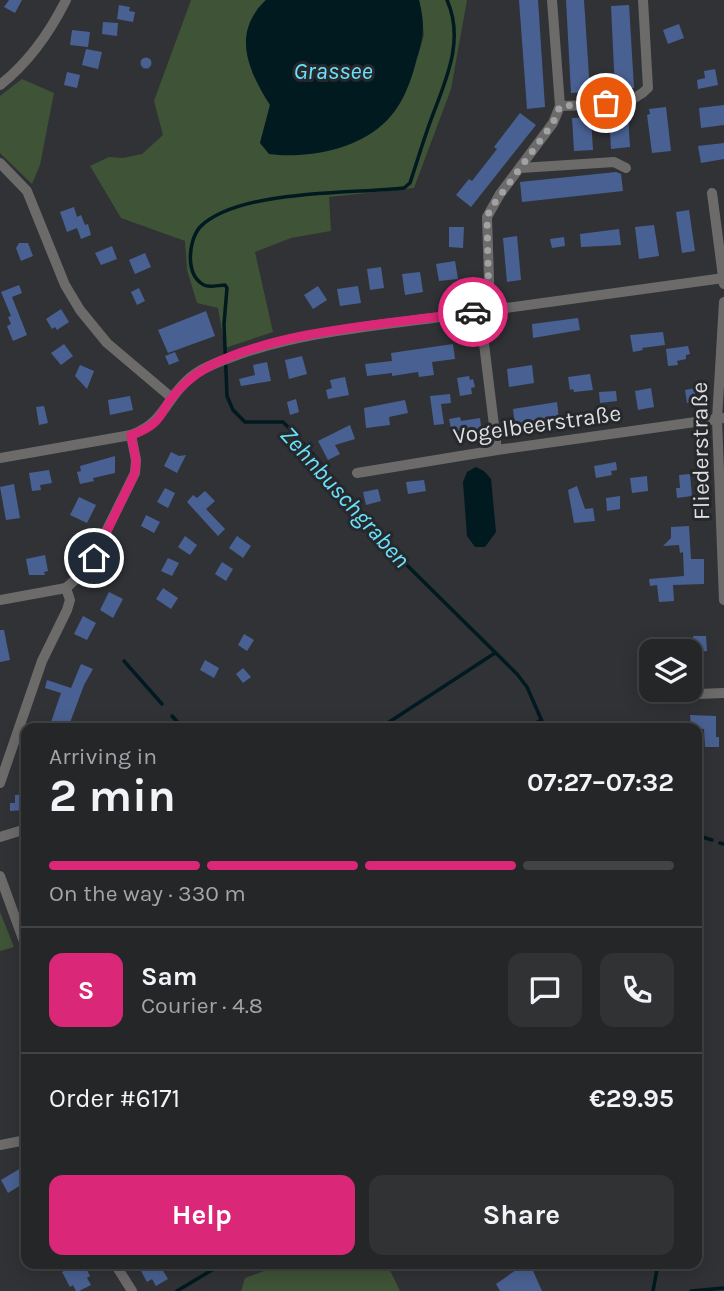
<!DOCTYPE html>
<meta charset="utf-8">
<style>
:root{--surface:#242628;--page:#303234;--text:#f1f3f6;--muted:#a3a5a8;--line:#414345;--accent:#db2777}
body{margin:0;font-family:Karla,sans-serif;background:var(--page);color:var(--text);height:100vh;display:flex;flex-direction:column;font-size:26px;white-space:nowrap}
*{box-sizing:border-box;margin:0}
p{font-size:23px;color:var(--muted)}
.icon{flex:none;width:38px;height:38px;fill:none;stroke:currentColor;stroke-width:2;stroke-linecap:round;stroke-linejoin:round}
.map{position:relative;flex:1;overflow:hidden}
.panel{position:absolute;left:21px;top:723px;width:681px;height:546px;display:flex;flex-direction:column;background:var(--surface);border-radius:14px;box-shadow:0 4px 18px #0003,0 0 0 2px var(--line)}
.panel>*{flex:none}
.fabs{position:absolute;left:639px;top:639px;display:grid;gap:14px}
.fabs a{display:grid;place-items:center;width:63px;height:63px;border-radius:14px;background:var(--surface);box-shadow:0 4px 18px #0003,0 0 0 2px var(--line);font-size:35px}
.pin{position:absolute;display:grid;place-items:center;width:60px;height:60px;color:#fff;margin:-30px;border:4px solid #fff;border-radius:50%;box-shadow:0 2px 7px #0007}
.courier{position:absolute;display:grid;place-items:center;width:70px;height:70px;margin:-35px;border:5px solid #db2777;border-radius:50%;background:#fff;color:#222;box-shadow:0 2px 9px #0007}
.overview em{font-style:normal;font-weight:700}
.overview div{display:flex;flex-direction:column-reverse}
.overview{display:flex;align-items:center;justify-content:space-between;height:119px;padding:0 28px}
h1{font-size:46px;font-weight:700;line-height:52px}
.bar{display:grid;grid-template-columns:repeat(4,1fr);gap:10px 7px;align-content:center;height:84px;padding:0 28px}
.bar i{height:9px;border-radius:5px;background:var(--line)}
.bar .selected{background:var(--accent)}
.bar p{grid-column:span 4}
.line{display:flex;align-items:center;gap:18px;padding:0 28px;border-top:2px solid var(--line)}
.line div{flex:1}
.round{display:grid;place-items:center;flex:none;width:74px;height:74px;border-radius:14px;background:var(--page)}
.button{display:flex;gap:14px;margin-top:auto;padding:14px 28px}
.button a{flex:1;height:80px;border-radius:14px;background:var(--accent);color:#fff;font-size:28px;font-weight:700;line-height:80px;text-align:center}
.button a+a{background:var(--page);color:var(--text)}
.map>svg:first-child{display:block}
</style>
<div class="map">
<svg width="724" height="1291" viewBox="0 0 724 1291">
<rect width="100%" height="100%" fill="#303236"/>
<g fill="#3f5337">
<path d="M191 0H266L257 9 252 72 270 105 260 143 418 56 424 35 419 0H467L451 89 414 188 329 197 331 231 291 238 255 252 273 332 225 348 218 308 197 303 187 270 185 241 121 218 90 166 109 157 123 158 142 154 163 135 154 101Z"/>
<path d="M22 79 54 93 40 165 32 184 0 153V96Z"/>
<path d="M0 912 14 947 0 951Z"/>
<path d="M264 1264H387L400 1291H241L245 1278 264 1271Z"/>
</g>
<g fill="#011a20">
<path d="M266 0H419C425 24 424 35 417 58 411 82 402 108 382 125 354 150 305 159 269 154L260 143 270 105C248 70 231 33 266 0Z"/>
<path d="M476 467 484 471 491 479 496 532 485 547H475L467 536 463 482 467 472Z"/>
</g>
<g fill="none" stroke-linecap="round" stroke-linejoin="round">
<g stroke="#011a20" stroke-width="3.5">
<path d="M447 0C467 45 441 89 427 131 421 148 416 165 410 183L404 188C352 194 238 189 200 227 188 241 185 275 204 285 209 288 219 285 225 285L227 288 224 324 227 396 233 410 245 422H283L288 427 319 461 345 504 517 674 527 687 545 728"/>
<path d="M124 661 162 704"/>
<path d="M172 716 183 728"/>
<path d="M380 728 495 653"/>
<path d="M528 728 541 720"/>
<path d="M696 835 712 840"/>
<path d="M720 843 724 844"/>
<path d="M177 1291 222 1264"/>
<path d="M653 1291 658 1264"/>
<path d="M691 1291 724 1288"/>
</g>
</g>
<g fill="#496192">
<path d="M9 0H22L15 13 4 7Z"/>
<path d="M519 0H538L545 107 527 109Z"/>
<path d="M566 0H584L590 92 571 93Z"/>
<path d="M119 5 130 7 129 11 135 12 133 22 117 19Z"/>
<path d="M629 5 634 88 615 90 611 6Z"/>
<path d="M103 22 118 23 117 36 102 34Z"/>
<path d="M679 24 684 38 668 44 663 30Z"/>
<path d="M72 30 90 32 88 47 70 45Z"/>
<path d="M86 49 102 52 98 69 82 65Z"/>
<circle cx="146" cy="63" r="5.5"/>
<path d="M715 69 718 85 698 89 697 80 705 78 704 71Z"/>
<path d="M67 72 80 75 77 88 64 85Z"/>
<path d="M724 105V125L701 128 699 108Z"/>
<path d="M666 107 671 151 652 153 647 115 650 114 649 109Z"/>
<path d="M520 113 536 125 471 207 456 195 469 179 472 181 497 149 494 147Z"/>
<path d="M628 114 630 147 611 149 609 115Z"/>
<path d="M591 117 593 150 574 151 572 118Z"/>
<path d="M724 143V159L701 163 698 146Z"/>
<path d="M616 172 621 174 623 191 522 202 520 182Z"/>
<path d="M74 207 77 217 81 215 85 225 88 224 91 235 81 239 77 228 67 232 60 212Z"/>
<path d="M689 210 695 251 682 253 676 212Z"/>
<path d="M654 225 659 256 639 259 635 227Z"/>
<path d="M449 227H464L463 248 449 247Z"/>
<path d="M619 229 621 245 581 247 580 234Z"/>
<path d="M517 236 521 280 507 282 503 238Z"/>
<path d="M564 237 565 246 552 248 550 239Z"/>
<path d="M19 243H28L33 256 21 261 16 248Z"/>
<path d="M112 246 117 259 101 265 95 253Z"/>
<path d="M145 253 151 267 135 274 129 260Z"/>
<path d="M455 261 458 279 439 281 436 264Z"/>
<path d="M381 267 384 288 370 290 367 269Z"/>
<path d="M420 272 423 292 405 295 402 274Z"/>
<path d="M19 285 22 293 12 297 27 335 13 341 7 326 11 324 8 317 11 316 1 292Z"/>
<path d="M318 286 327 300 313 309 304 295Z"/>
<path d="M358 286 361 303 340 306 337 289Z"/>
<path d="M139 288 145 301 137 305 131 292Z"/>
<path d="M61 309 69 322 57 330 55 327 52 329 46 319Z"/>
<path d="M206 311 215 336 168 353 158 330Z"/>
<path d="M578 318 580 330 533 338 532 324Z"/>
<path d="M663 332 665 345 642 348 643 350 633 352 630 335Z"/>
<path d="M64 344 73 356 61 365 51 353Z"/>
<path d="M453 344 455 359 432 362 434 375 419 377 418 372 392 376V373L367 376 365 364 392 361 391 353Z"/>
<path d="M688 346 690 354 686 355V359L677 361 678 365 668 366 666 349Z"/>
<path d="M175 352 179 361 169 365 165 356Z"/>
<path d="M302 356 307 374 289 379 285 360Z"/>
<path d="M267 362 271 381 241 386 239 379 255 375 253 365Z"/>
<path d="M80 365 94 371 87 389 75 376Z"/>
<path d="M532 365 534 383 509 387 507 369Z"/>
<path d="M590 374 593 390 574 392 573 389 570 390 568 377Z"/>
<path d="M469 376 470 380 473 379 475 387 471 388 472 394 460 396 457 378Z"/>
<path d="M345 377 349 395 328 399 326 390 332 388 330 380Z"/>
<path d="M651 388 654 407 638 410 635 391Z"/>
<path d="M696 388 698 401 687 403 685 390Z"/>
<path d="M616 391 617 401 600 403 599 392Z"/>
<path d="M450 394 451 403 441 404 444 424 434 425 430 396Z"/>
<path d="M130 396 133 410 110 415 108 400Z"/>
<path d="M296 399 299 412 290 415 287 402Z"/>
<path d="M405 400 408 413 389 417 390 425 366 428 364 408Z"/>
<path d="M557 402 559 419 515 426 513 409Z"/>
<path d="M44 406 48 423 39 425 36 407Z"/>
<path d="M460 417 461 421 480 418 482 433 465 435 464 431 452 433 449 419Z"/>
<path d="M350 425 355 439 335 445 340 454 328 460 318 441Z"/>
<path d="M171 452 179 456 186 455 177 473 164 466Z"/>
<path d="M115 456V473L93 478 94 481 80 484 77 472 81 471 80 466Z"/>
<path d="M616 462 617 470 611 471 612 475 596 478 594 466Z"/>
<path d="M49 470 52 483 40 485 41 490 32 491 29 473Z"/>
<path d="M690 474 692 496 677 498 676 488H680L679 475Z"/>
<path d="M647 476 648 491 632 493 630 478Z"/>
<path d="M424 480 426 491 408 494 406 482Z"/>
<path d="M14 484 20 518 6 520 0 487Z"/>
<path d="M577 486 585 509 593 508 595 521 574 523 568 490Z"/>
<path d="M165 488 175 493 168 508 157 502Z"/>
<path d="M378 489 381 501 366 505 363 492Z"/>
<path d="M205 491 215 501 206 509 225 529 218 536 187 502 193 495 197 498Z"/>
<path d="M620 496V509L607 511 606 498Z"/>
<path d="M79 497 96 505 87 523 70 515Z"/>
<path d="M704 503 705 514 695 515 694 504Z"/>
<path d="M146 515 160 522 154 533 141 526Z"/>
<path d="M689 526 691 559H704V584L673 585 674 601 659 602 657 585 650 586 649 579 684 576 683 552 680 553 679 545 663 546 671 538V527Z"/>
<path d="M185 536 197 545 190 555 178 547Z"/>
<path d="M237 536 251 546 243 558 229 548Z"/>
<path d="M45 555 48 571 44 572 45 575H29L26 559Z"/>
<path d="M168 558 179 563 172 576 161 571Z"/>
<path d="M222 562 233 569 226 581 215 574Z"/>
<path d="M163 588 178 598 171 609 156 599Z"/>
<path d="M109 592 123 599 113 618 100 610Z"/>
<path d="M83 616 96 623 87 640 74 634Z"/>
<path d="M0 630H4L10 660 0 662Z"/>
<path d="M244 634 254 640 247 651 238 645Z"/>
<path d="M693 636H706L707 651 694 652Z"/>
<path d="M205 660 219 668 214 678 200 670Z"/>
<path d="M81 664 93 669 84 685 68 728H49L61 693 45 688 47 680 71 688Z"/>
<path d="M243 668 251 677 243 683 236 674Z"/>
<path d="M690 715 716 716V737H719V747H705L704 729 691 728Z"/>
<path d="M26 794V810L10 811V803H15V795Z"/>
<path d="M26 1165V1182L8 1193 1 1180Z"/>
<path d="M77 1264H84L90 1276 87 1278 91 1285 79 1291H76L73 1285 70 1287 62 1272Z"/>
<path d="M154 1264H159L168 1279 156 1286 152 1279 147 1282 141 1271Z"/>
<path d="M513 1264H530L542 1291H500L496 1284 516 1270Z"/>
</g>
<g fill="none" stroke-linecap="round" stroke-linejoin="round">
<g stroke="#6d6a6a" stroke-width="10">
<path d="M0 85C28 63 50 32 66 0"/>
<path d="M560 106C589 104 628 110 648 88L643 0"/>
<path d="M0 163 27 191 65 285 80 310 107 343 172 398"/>
<path d="M521 168 614 162 626 168"/>
<path d="M712 193 724 284"/>
<path d="M724 302 717 419 724 600"/>
<path d="M490 310 487 217 500 194 553 123 560 106 552 0"/>
<path d="M480 311 497 450"/>
<path d="M0 458 131 435C167 421 165 398 191 377 202 368 216 363 229 358 295 333 365 327 433 318 530 304 627 291 724 278"/>
<path d="M357 473 497 450 724 418"/>
<path d="M0 600 66 588"/>
<path d="M672 695 724 693"/>
<path d="M0 783 42 661 67 610 70 600 66 588 88 568 135 473 136 460 131 435"/>
<path d="M0 837 26 829"/>
<path d="M0 876 26 947"/>
<path d="M0 1145 26 1140"/>
<path d="M115 1264 132 1291"/>
</g>
</g>
<g fill="none" stroke-linecap="round" stroke-linejoin="round">
<path stroke="#a0a2a4" stroke-width="7" stroke-dasharray="0 12.6" d="M473 312 489 310 487 217 491 208 553 123 560 106 606 103"/>
<path stroke="#db2777" stroke-width="9" d="M94 558 135 473 136 460 131 435C140 432 148 429 155 422 161 417 165 407 170 400 180 387 192 376 206 368 277 329 393 324 473 312"/>
</g>
<g text-anchor="middle" stroke-width="6" stroke-linejoin="round" paint-order="stroke">
<g font-size="23" fill="#dddee0" stroke="#27282c">
<text transform="translate(537 424) rotate(-8)" y="8">Vogelbeerstraße</text>
<text transform="translate(700 451) rotate(-91)" y="8">Fliederstraße</text>
</g>
<g font-size="24" font-style="italic" fill="#69e2fd" stroke="#27282c">
<text x="333" y="79">Grassee</text>
<text transform="translate(345 497) rotate(48)" y="8">Zehnbuschgraben</text>
</g>
</g>
</svg>
<div class="fabs">
<a><svg class="icon" aria-label="layers" viewBox="0 0 24 24"><path d="M12 4l9 5-9 5-9-5zM3 14l9 5 9-5"/></svg></a>
</div>
<div class="pin" style="left:606px;top:103px;background:#ea580c"><svg class="icon" aria-label="bag" viewBox="0 0 24 24"><path d="M5 8h14l-1 12H6zM9 8a3 3 0 0 1 6 0"/></svg></div>
<div class="pin" style="left:94px;top:558px;background:#1f2937"><svg class="icon" aria-label="home" viewBox="0 0 24 24"><path d="M3 11l9-7 9 7M6 9v11h12V9"/></svg></div>
<div class="courier" style="left:473px;top:312px"><svg class="icon" aria-label="car" viewBox="0 0 24 24"><path d="M5 17H2v-5l4-1 3-4h7l3 4 3 1v5h-3M9 17h6M6 11h13"/><circle cx="7" cy="17" r="2"/><circle cx="17" cy="17" r="2"/></svg></div>
<section class="panel">
<div class="overview"><div><h1>2 min</h1><p>Arriving in</p></div><em>07:27–07:32</em></div>
<div class="bar"><i class="selected"></i><i class="selected"></i><i class="selected"></i><i></i><p>On the way · 330 m</p></div>
<div class="line" style="height:126px"><b class="round" style="background:var(--accent);color:#fff">S</b><div><b>Sam</b><p>Courier · 4.8</p></div><a class="round"><svg class="icon" aria-label="chat" viewBox="0 0 24 24"><path d="M4 5h16v11H9l-5 4z"/></svg></a><a class="round"><svg class="icon" aria-label="phone" viewBox="0 0 24 24"><path d="M5 4h4l2 5-3 2q2 4 5 5l2-3 5 2v4C11 20 4 13 5 4z"/></svg></a></div>
<div class="line" style="height:91px"><div>Order #6171</div><b>€29.95</b></div>
<div class="button"><a>Help</a><a>Share</a></div>
</section>
</div>
